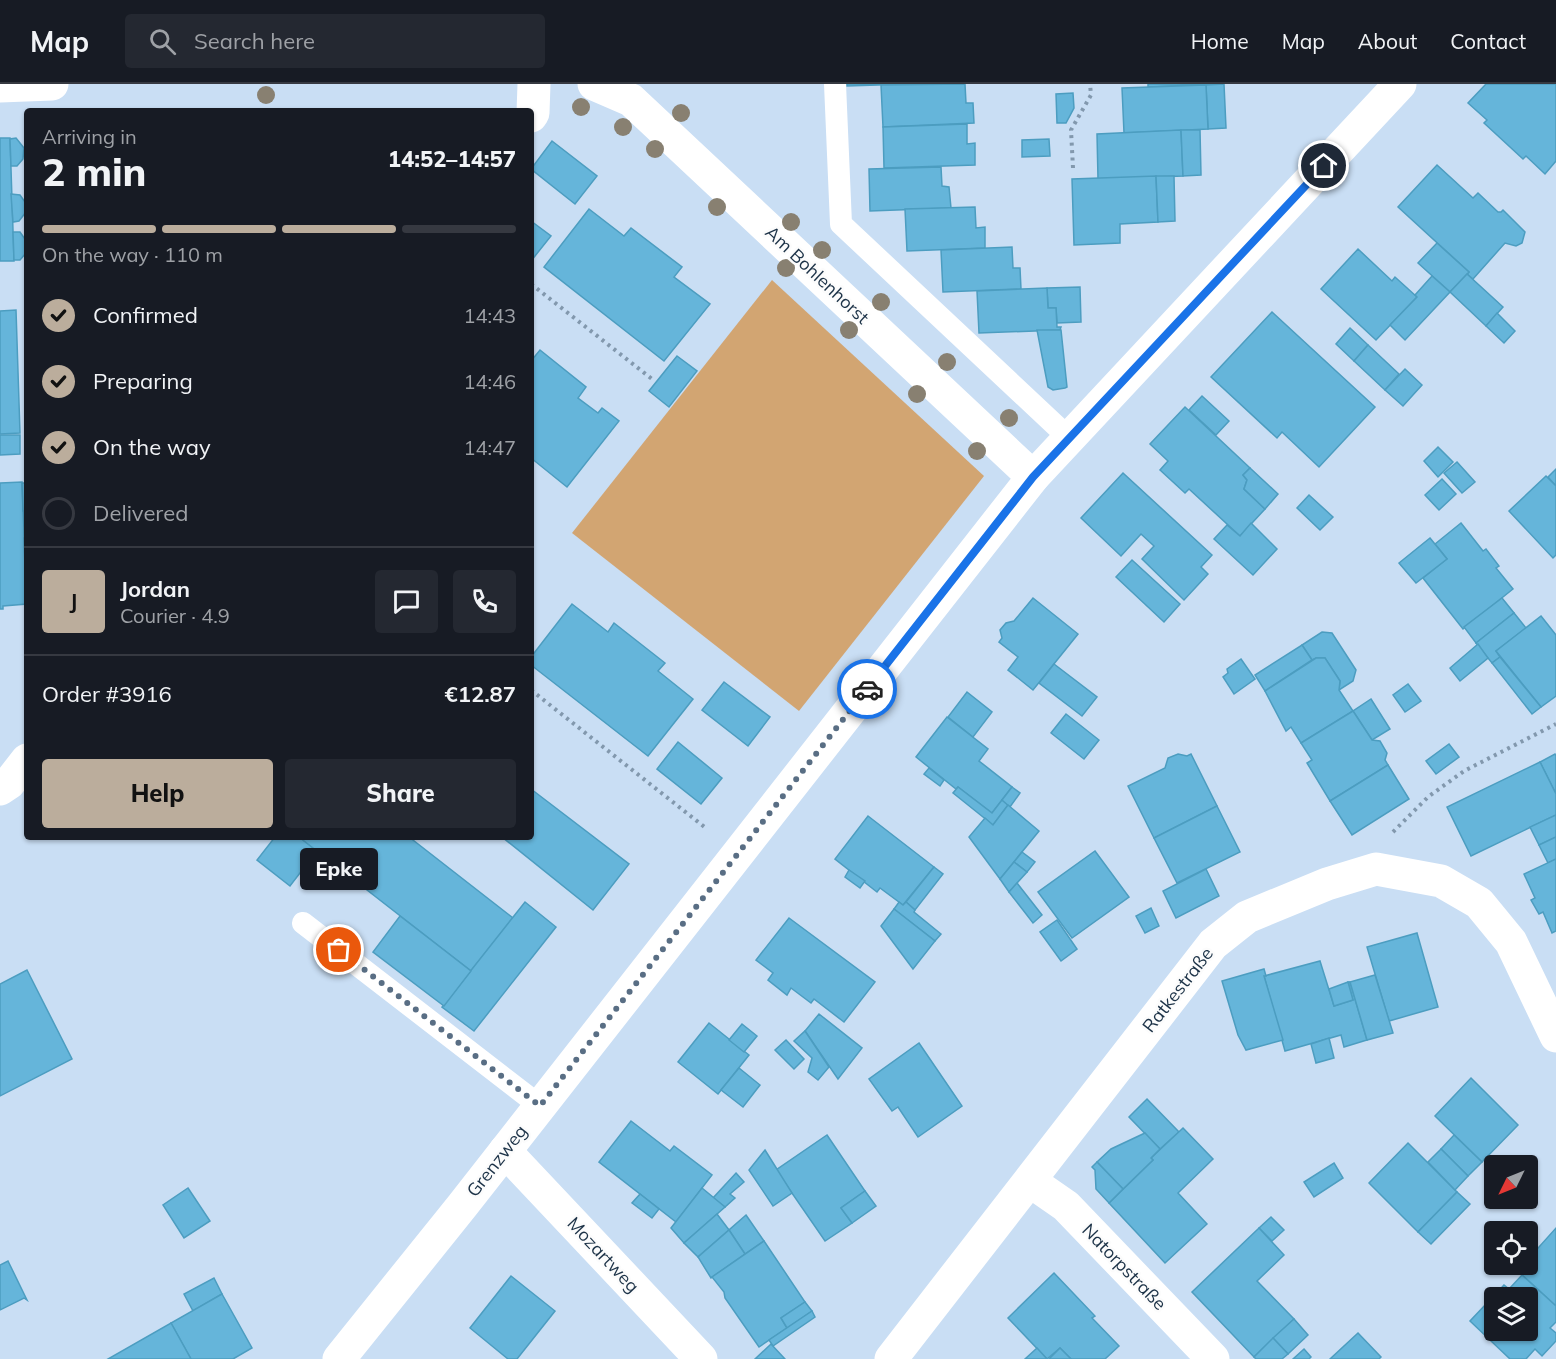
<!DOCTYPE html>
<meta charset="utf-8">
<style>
:root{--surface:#171b24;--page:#242831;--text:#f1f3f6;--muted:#9ea1a6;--line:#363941;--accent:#bbad9c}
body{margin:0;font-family:Mulish,sans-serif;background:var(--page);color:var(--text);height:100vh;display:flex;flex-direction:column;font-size:22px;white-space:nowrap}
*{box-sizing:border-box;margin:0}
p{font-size:20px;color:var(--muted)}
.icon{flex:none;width:33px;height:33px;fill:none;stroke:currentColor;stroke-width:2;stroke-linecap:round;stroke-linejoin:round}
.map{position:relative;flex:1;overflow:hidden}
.drawer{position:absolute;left:24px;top:24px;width:510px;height:732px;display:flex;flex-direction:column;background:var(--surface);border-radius:6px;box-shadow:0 2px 4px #0004}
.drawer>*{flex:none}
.needle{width:39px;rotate:227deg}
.buttons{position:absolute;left:1484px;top:1071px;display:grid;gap:12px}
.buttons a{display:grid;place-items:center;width:54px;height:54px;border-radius:6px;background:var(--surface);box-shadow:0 2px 4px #0004;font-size:30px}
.pin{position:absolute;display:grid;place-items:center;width:51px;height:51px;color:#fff;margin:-26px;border:3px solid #fff;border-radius:50%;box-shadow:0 2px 6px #0007}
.courier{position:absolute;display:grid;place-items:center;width:60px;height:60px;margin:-30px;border:4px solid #1a73e8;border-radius:50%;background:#fff;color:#222;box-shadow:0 2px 8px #0007}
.bubble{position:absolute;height:42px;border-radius:6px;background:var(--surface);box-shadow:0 2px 4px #0004;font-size:20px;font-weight:800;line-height:42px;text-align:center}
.headline em{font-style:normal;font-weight:800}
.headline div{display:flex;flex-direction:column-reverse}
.headline{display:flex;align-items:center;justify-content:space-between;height:102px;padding:0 18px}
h1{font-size:39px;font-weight:800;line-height:45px}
.bar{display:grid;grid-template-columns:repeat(4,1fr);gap:9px 6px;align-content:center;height:72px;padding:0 18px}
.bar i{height:8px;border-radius:4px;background:var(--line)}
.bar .current{background:var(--accent)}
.bar p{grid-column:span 4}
.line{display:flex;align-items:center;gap:15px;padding:0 18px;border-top:2px solid var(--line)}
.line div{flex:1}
.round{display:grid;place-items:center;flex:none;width:63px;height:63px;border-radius:6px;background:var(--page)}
ol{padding:0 18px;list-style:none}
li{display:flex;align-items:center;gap:18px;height:66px}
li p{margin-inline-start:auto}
li .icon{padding:6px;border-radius:50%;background:var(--accent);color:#111;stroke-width:4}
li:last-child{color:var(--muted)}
li i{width:33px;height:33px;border:3px solid var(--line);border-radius:50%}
.cta{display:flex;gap:12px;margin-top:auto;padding:12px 18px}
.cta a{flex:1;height:69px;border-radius:6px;background:var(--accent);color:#111;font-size:24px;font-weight:800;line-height:69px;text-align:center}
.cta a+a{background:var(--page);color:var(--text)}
header{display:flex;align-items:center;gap:36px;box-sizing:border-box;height:84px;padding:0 30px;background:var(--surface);border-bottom:2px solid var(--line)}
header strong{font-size:28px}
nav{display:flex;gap:33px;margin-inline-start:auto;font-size:21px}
.search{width:420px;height:54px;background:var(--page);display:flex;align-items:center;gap:15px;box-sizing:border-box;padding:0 21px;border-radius:6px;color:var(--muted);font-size:22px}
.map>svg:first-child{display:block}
</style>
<header>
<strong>Map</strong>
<div class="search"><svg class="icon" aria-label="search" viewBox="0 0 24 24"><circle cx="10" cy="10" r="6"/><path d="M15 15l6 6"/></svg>Search here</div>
<nav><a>Home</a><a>Map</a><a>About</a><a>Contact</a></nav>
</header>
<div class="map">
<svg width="1556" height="1275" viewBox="0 0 1556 1275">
<rect width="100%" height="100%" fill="#c9def4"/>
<path fill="#d2a572" d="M772 196 984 392 799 627 572 449Z"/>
<g fill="#65b5da" stroke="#4c9dc0" stroke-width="1.5" fill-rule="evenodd">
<path d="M847 0H910L847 2Z"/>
<path d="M965 0 966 19H973L974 39 883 43 881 1Z"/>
<path d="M1148 0H1217L1148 3Z"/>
<path d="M1224 0 1226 44 1208 45 1206 1Z"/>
<path d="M1486 0H1556V77L1545 90 1526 72 1523 75 1484 39 1487 36 1468 19Z"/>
<path d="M1206 1 1208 45 1124 49 1122 4Z"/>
<path d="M1073 9 1074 24 1066 39H1057L1056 10Z"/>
<path d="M967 40V60L975 59V81L884 84 883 43Z"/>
<path d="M1181 46 1183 92 1098 95 1097 50Z"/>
<path d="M1181 46H1200L1201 91 1183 92Z"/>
<path d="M0 54H10L14 177H0Z"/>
<path d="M16 54 24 64 23 75 17 82H11L10 55Z"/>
<path d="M1049 55 1050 72 1022 73V56Z"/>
<path d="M552 57 597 92 575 120 531 85Z"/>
<path d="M1437 81 1473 114 1478 109 1498 128H1501L1503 126 1525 148 1522 159 1516 162 1505 159 1473 195 1467 190 1469 188 1398 123Z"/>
<path d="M941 83 942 102 949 103 951 124 870 127 869 85Z"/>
<path d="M1156 92 1158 138 1120 140V159L1074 161 1072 95Z"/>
<path d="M1156 92H1174L1175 137 1158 138Z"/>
<path d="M11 110 20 111 25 118 26 128 19 137 13 138Z"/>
<path d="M975 123 976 144 985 143V164L907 167 905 125Z"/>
<path d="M589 125 624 152 631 144 682 183 674 193 710 220 664 277 544 183Z"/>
<path d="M531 137 551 152 531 177Z"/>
<path d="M13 148H20L27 158 26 169 20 176H14Z"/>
<path d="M1437 159 1469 188 1450 208 1418 179Z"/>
<path d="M1012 163 1013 184H1020L1021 205 943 208 941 166Z"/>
<path d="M1358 165 1392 197 1395 193 1417 213 1376 256 1321 205Z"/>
<path d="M1467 190 1503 223 1486 242 1450 208Z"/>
<path d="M1432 192 1450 208 1405 256 1390 241 1417 213 1415 211Z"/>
<path d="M1080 203 1081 238 1057 239 1056 224H1048L1047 204Z"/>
<path d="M1047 204 1048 224H1056L1057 243H1061L1060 246 979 249 977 207Z"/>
<path d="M16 226 20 349 0 350V227Z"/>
<path d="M1272 228 1375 323 1319 383 1282 348 1277 354 1211 293Z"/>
<path d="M1497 229 1515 247 1504 259 1486 242Z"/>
<path d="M1350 244 1368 261 1354 277 1336 260Z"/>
<path d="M1037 246H1061L1067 303 1065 304 1053 306 1048 303Z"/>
<path d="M1368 261 1399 290 1385 306 1354 277Z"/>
<path d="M540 266 586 303 578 314 598 329 602 324 619 337 567 403 531 374V277Z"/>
<path d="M677 272 697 287 669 323 649 307Z"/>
<path d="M1405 285 1422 301 1403 322 1385 306Z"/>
<path d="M1202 312 1229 337 1216 351 1189 326Z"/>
<path d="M1185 323 1250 384 1243 391 1247 396 1244 405 1265 425 1240 452 1189 405 1185 409 1160 386 1168 377 1150 360Z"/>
<path d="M0 351H20V370L0 371Z"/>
<path d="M1438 363 1453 378 1438 393 1424 377Z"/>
<path d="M1457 378 1475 398 1462 409 1444 389Z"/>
<path d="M1250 384 1278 410 1265 425 1244 405 1247 396 1243 391Z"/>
<path d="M1556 385V402L1548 393Z"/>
<path d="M1123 389 1212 471 1201 483 1208 490 1184 516 1142 475 1154 462 1141 450 1121 472 1081 434Z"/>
<path d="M1546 392 1556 402V471L1553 474 1509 427Z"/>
<path d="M1442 395 1456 410 1439 426 1425 411Z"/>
<path d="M22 398 27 520 3 522V525H0V399Z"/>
<path d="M22 399H27V427H23Z"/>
<path d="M1309 411 1333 433 1320 446 1297 424Z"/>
<path d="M1251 439 1277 465 1253 491 1214 455 1227 441 1240 452Z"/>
<path d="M1461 439 1483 467 1486 465 1499 482 1496 484 1513 505 1463 545 1423 494 1447 475 1435 460Z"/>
<path d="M24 454H27V482H25Z"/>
<path d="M1430 454 1447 475 1416 499 1399 479Z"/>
<path d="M1132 476 1180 520 1164 538 1116 493Z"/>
<path d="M1033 514 1078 550 1033 606 1008 586 1018 573 999 558 1002 554 1000 546 1006 539 1014 537Z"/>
<path d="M1502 514 1514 529 1476 559 1464 543Z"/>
<path d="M572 520 608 548 614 539 665 579 658 587 693 615 648 672 531 581V573Z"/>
<path d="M1514 529 1526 544 1496 567 1500 573 1492 579 1476 559Z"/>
<path d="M1541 532 1556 551V612L1541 623 1496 567Z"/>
<path d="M1322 548 1332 549 1356 586 1353 597 1339 606 1340 597 1325 574H1316L1312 576 1302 561Z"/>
<path d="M1478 560 1488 574 1460 597 1450 584Z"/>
<path d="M1302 561 1312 576 1265 607 1255 591Z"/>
<path d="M1500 573 1541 623 1532 630 1492 579Z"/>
<path d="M1316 574H1325L1340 597 1339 606 1353 627 1301 659 1291 643 1286 647 1265 607Z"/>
<path d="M1241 575 1255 595 1234 610 1223 593 1228 589 1227 585Z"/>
<path d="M1054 580 1097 613 1082 632 1039 599Z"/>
<path d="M724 598 770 633 748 662 702 626Z"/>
<path d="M1408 600 1421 617 1405 628 1393 611Z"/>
<path d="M967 608 992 628 973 653 948 633Z"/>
<path d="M1371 615 1390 645 1372 656 1353 627Z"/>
<path d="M1353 627 1372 656 1380 657 1387 669 1385 676 1388 681 1330 717 1307 679 1312 676 1301 659Z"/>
<path d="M1066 630 1099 656 1084 675 1051 649Z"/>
<path d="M947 633 988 665 979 677 1012 703 992 729 958 703 956 705 916 673Z"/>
<path d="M678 658 722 694 701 720 657 685Z"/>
<path d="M1449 660 1459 673 1436 690 1426 677Z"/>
<path d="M1178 670 1187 672 1191 670 1217 722 1154 754 1128 702 1165 684 1168 674Z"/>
<path d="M1555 670 1556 672V710L1540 678Z"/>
<path d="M1540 678 1556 710V731L1471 772 1447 723Z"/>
<path d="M1388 681 1409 715 1352 751 1330 717Z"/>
<path d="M929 684 944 696 940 702 924 690Z"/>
<path d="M958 703 992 729 1002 716 1008 721 993 741 953 709Z"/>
<path d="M1012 703 1020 709 1010 723 1002 716Z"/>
<path d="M531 705 629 780 593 826 502 753H531Z"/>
<path d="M1008 721 1039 747 1000 795 969 753 985 734 993 741Z"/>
<path d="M1217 722 1240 768 1177 799 1154 754Z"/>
<path d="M1556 731V753L1539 761 1530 743Z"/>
<path d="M868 732 934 783 903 821 880 804 877 808 835 775Z"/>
<path d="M275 753H299L317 767 290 802 257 776Z"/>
<path d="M299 753H409L513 834 471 887Z"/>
<path d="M1556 753V775L1548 779 1539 761Z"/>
<path d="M1095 767 1129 813 1072 854 1038 808Z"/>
<path d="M1022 768 1035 778 1027 788 1014 778Z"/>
<path d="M1556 775V847L1552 849 1543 828 1539 830 1531 816 1535 814 1524 790Z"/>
<path d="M1014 778 1027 788 1009 808 1000 795Z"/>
<path d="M934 783 943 790 915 826 906 818Z"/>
<path d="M1206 785 1219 812 1176 834 1163 807Z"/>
<path d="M849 786 865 797 860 804 845 793Z"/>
<path d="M1017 799 1042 831 1033 839 1009 808Z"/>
<path d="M525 818 556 843 474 947 442 923Z"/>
<path d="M899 818 903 821 906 818 915 826 914 828 941 850 935 857 894 825Z"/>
<path d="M1151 824 1159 842 1145 849 1136 832Z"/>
<path d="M894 825 935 857 913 885 881 842Z"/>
<path d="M400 832 471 887 444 922 373 868Z"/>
<path d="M789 834 875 898 844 938 814 915 811 919 791 904 787 911 768 896 773 889 756 876Z"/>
<path d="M1057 836 1077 865 1061 877 1040 848Z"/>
<path d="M1417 849 1438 923 1389 937 1367 863Z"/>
<path d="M1320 877 1334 922 1353 916 1348 898H1350L1367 956 1344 963 1341 951 1285 967 1264 892Z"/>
<path d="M1264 885 1266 892H1264L1283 956 1246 966 1238 951 1222 897Z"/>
<path d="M27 886 72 975 0 1012V900Z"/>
<path d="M1375 891 1393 949 1367 956 1350 898Z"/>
<path d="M1348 898 1353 916 1334 922 1329 905Z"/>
<path d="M819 930 862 964 838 995 805 947Z"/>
<path d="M709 939 749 971 718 1010 678 978Z"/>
<path d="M742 940 757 952 744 968 729 956Z"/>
<path d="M805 947 829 983 818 996 808 988 812 974 794 957Z"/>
<path d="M1329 954 1334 974 1316 979 1311 960Z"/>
<path d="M786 956 804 975 794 985 775 966Z"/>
<path d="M919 959 962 1022 918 1053 898 1023 892 1027 869 995Z"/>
<path d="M739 984 760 1001 743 1023 721 1006Z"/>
<path d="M1471 994 1518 1041 1482 1078 1435 1032Z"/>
<path d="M1147 1015 1179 1048 1160 1065 1129 1033Z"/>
<path d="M631 1037 670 1067 674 1062 712 1091 676 1138 599 1078Z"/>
<path d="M1183 1044 1213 1075 1178 1109 1207 1140 1165 1179 1109 1119 1153 1076 1151 1074Z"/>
<path d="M1145 1049 1160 1065 1151 1074 1153 1076 1123 1105 1097 1078 1111 1065Z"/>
<path d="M827 1051 865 1107 841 1124 852 1139 825 1157 776 1086Z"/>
<path d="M1454 1051 1482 1078 1468 1092 1441 1065Z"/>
<path d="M1408 1059 1457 1108 1418 1148 1369 1099Z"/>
<path d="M1441 1065 1468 1092 1455 1106 1428 1078Z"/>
<path d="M765 1066 792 1109 773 1122 749 1086Z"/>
<path d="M1097 1078 1123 1105 1109 1119 1096 1105 1095 1086 1092 1083Z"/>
<path d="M1334 1079 1343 1094 1314 1113 1304 1098Z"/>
<path d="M736 1089 744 1098 730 1110 735 1114 725 1123 713 1114Z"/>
<path d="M188 1104 210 1137 184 1154 163 1121Z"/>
<path d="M702 1104 725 1123 684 1159 671 1144Z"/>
<path d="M865 1107 876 1122 852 1139 841 1124Z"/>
<path d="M1457 1108 1470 1120 1431 1160 1418 1148Z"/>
<path d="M640 1110 659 1125 652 1134 632 1119Z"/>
<path d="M717 1130 729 1146 698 1173 684 1159Z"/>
<path d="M746 1131 764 1157 745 1170 729 1146Z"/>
<path d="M1271 1133 1284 1146 1272 1157 1259 1144Z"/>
<path d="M1259 1144 1284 1171 1257 1197 1294 1235 1254 1273 1192 1208Z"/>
<path d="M1556 1144V1222L1522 1191 1535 1176 1530 1173Z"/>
<path d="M729 1146 745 1170 711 1194 698 1173Z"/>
<path d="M764 1157 805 1218 781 1234 787 1244 759 1263 725 1214 724 1208 712 1193Z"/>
<path d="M8 1177 27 1216 24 1214 0 1226V1181Z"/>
<path d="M1054 1189 1095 1232 1092 1234 1119 1262 1105 1275H1071L1060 1264 1047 1275 1008 1234Z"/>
<path d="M1522 1191 1556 1222V1238L1550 1244 1556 1249V1257L1542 1272 1535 1265 1526 1275H1510L1470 1237 1504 1201 1509 1205ZM1494 1214H1527V1246H1494Z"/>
<path d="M511 1192 555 1227 517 1275H508L470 1244Z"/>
<path d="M214 1194 222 1210 193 1227 184 1210Z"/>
<path d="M222 1210 252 1264 233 1275H191L171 1239Z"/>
<path d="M805 1218 812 1227 787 1244 781 1234Z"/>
<path d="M812 1227 815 1233 773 1262 769 1256Z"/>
<path d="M1294 1235 1308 1251 1288 1270 1273 1254Z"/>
<path d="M171 1239 191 1275H108Z"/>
<path d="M1358 1249 1381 1273 1379 1275H1330Z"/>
<path d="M1273 1254 1288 1270 1282 1275H1256L1254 1273Z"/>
<path d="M771 1260 785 1275H755Z"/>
<path d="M1037 1264 1047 1275H1025Z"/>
<path d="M1060 1264 1071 1275H1049Z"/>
<path d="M1304 1265 1311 1273 1309 1275H1293Z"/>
</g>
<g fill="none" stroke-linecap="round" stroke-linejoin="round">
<g stroke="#8298ad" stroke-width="4" stroke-dasharray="3 4.5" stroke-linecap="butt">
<path d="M1073 84 1071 46 1091 11 1090 0"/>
<path d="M531 200 652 295"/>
<path d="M531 606 707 745"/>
<path d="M1393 748 1428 713 1464 687 1556 640"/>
</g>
<g stroke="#fff" stroke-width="22">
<path d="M835 0 841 140 1069 354"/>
<path d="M303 839 540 1022"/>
</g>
<g stroke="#fff" stroke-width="33">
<path d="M594 0 631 16 1033 393"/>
<path d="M0 2 52 0"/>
<path d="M531 32 533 29 534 0"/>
<path d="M0 705 9 699 27 676"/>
<path d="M505 1067 701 1275"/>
<path d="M1030 1097 1066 1122 1213 1275"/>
<path d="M339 1275 462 1122 1033 393 1400 0"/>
<path d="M891 1275 1213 860 1247 833 1327 800 1376 785 1441 797 1479 819 1511 858 1556 952"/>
</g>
</g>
<g fill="#888071">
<circle cx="266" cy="11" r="9"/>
<circle cx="581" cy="23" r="9"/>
<circle cx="681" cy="29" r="9"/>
<circle cx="623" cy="43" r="9"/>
<circle cx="655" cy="65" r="9"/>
<circle cx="717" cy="123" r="9"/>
<circle cx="791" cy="138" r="9"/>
<circle cx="822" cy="166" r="9"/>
<circle cx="786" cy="184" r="9"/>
<circle cx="881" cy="218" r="9"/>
<circle cx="849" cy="246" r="9"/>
<circle cx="947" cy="278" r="9"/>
<circle cx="917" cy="310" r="9"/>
<circle cx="1009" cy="334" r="9"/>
<circle cx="977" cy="367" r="9"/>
</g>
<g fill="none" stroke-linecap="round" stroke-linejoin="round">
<path stroke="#596e84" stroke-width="6" stroke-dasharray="0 10.8" d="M339 866 540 1022 867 605"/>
<path stroke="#1a73e8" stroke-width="8" d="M867 605 1033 393 1324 82"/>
</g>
<g text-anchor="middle" stroke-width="5" stroke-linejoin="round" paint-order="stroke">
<g font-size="18" fill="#1c3247" stroke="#fcfcfc">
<text transform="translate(817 191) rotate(43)" y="6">Am Bohlenhorst</text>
<text transform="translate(1178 906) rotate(-52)" y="6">Ratkestraße</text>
<text transform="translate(497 1077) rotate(-52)" y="6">Grenzweg</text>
<text transform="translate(603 1171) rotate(47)" y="6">Mozartweg</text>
<text transform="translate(1124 1183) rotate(46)" y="6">Natorpstraße</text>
</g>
</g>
</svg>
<div class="buttons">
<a><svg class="needle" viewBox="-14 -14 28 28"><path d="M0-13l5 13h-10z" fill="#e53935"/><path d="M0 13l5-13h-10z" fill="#9ea1a6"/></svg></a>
<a><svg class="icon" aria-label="locate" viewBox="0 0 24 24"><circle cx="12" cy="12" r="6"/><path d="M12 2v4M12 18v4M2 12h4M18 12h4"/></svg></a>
<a><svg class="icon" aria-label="layers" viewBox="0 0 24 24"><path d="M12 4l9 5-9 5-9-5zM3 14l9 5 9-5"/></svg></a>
</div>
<div class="pin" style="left:339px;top:866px;background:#ea580c"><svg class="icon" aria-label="bag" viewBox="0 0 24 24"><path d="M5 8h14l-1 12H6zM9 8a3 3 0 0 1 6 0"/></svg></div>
<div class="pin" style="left:1324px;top:82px;background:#1f2937"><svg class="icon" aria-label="home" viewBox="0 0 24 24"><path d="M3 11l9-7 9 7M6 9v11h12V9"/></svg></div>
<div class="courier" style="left:867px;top:605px"><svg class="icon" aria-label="car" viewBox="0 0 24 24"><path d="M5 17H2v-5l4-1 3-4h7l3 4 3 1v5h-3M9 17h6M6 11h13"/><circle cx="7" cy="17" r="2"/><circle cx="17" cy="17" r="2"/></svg></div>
<div class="bubble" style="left:300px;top:764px;width:78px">Epke</div>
<section class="drawer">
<div class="headline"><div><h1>2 min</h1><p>Arriving in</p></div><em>14:52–14:57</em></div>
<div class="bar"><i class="current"></i><i class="current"></i><i class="current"></i><i></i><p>On the way · 110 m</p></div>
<ol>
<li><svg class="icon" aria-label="check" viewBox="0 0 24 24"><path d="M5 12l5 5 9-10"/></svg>Confirmed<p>14:43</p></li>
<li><svg class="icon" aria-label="check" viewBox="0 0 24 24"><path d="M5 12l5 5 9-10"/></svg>Preparing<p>14:46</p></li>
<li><svg class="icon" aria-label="check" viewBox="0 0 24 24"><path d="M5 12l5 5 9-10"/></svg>On the way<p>14:47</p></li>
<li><i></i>Delivered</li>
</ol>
<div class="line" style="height:108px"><b class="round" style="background:var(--accent);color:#111">J</b><div><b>Jordan</b><p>Courier · 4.9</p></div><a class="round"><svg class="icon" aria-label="chat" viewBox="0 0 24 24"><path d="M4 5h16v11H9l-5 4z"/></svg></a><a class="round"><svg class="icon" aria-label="phone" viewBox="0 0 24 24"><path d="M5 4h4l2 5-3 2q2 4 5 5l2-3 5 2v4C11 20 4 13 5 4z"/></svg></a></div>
<div class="line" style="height:78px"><div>Order #3916</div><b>€12.87</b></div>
<div class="cta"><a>Help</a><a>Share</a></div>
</section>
</div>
